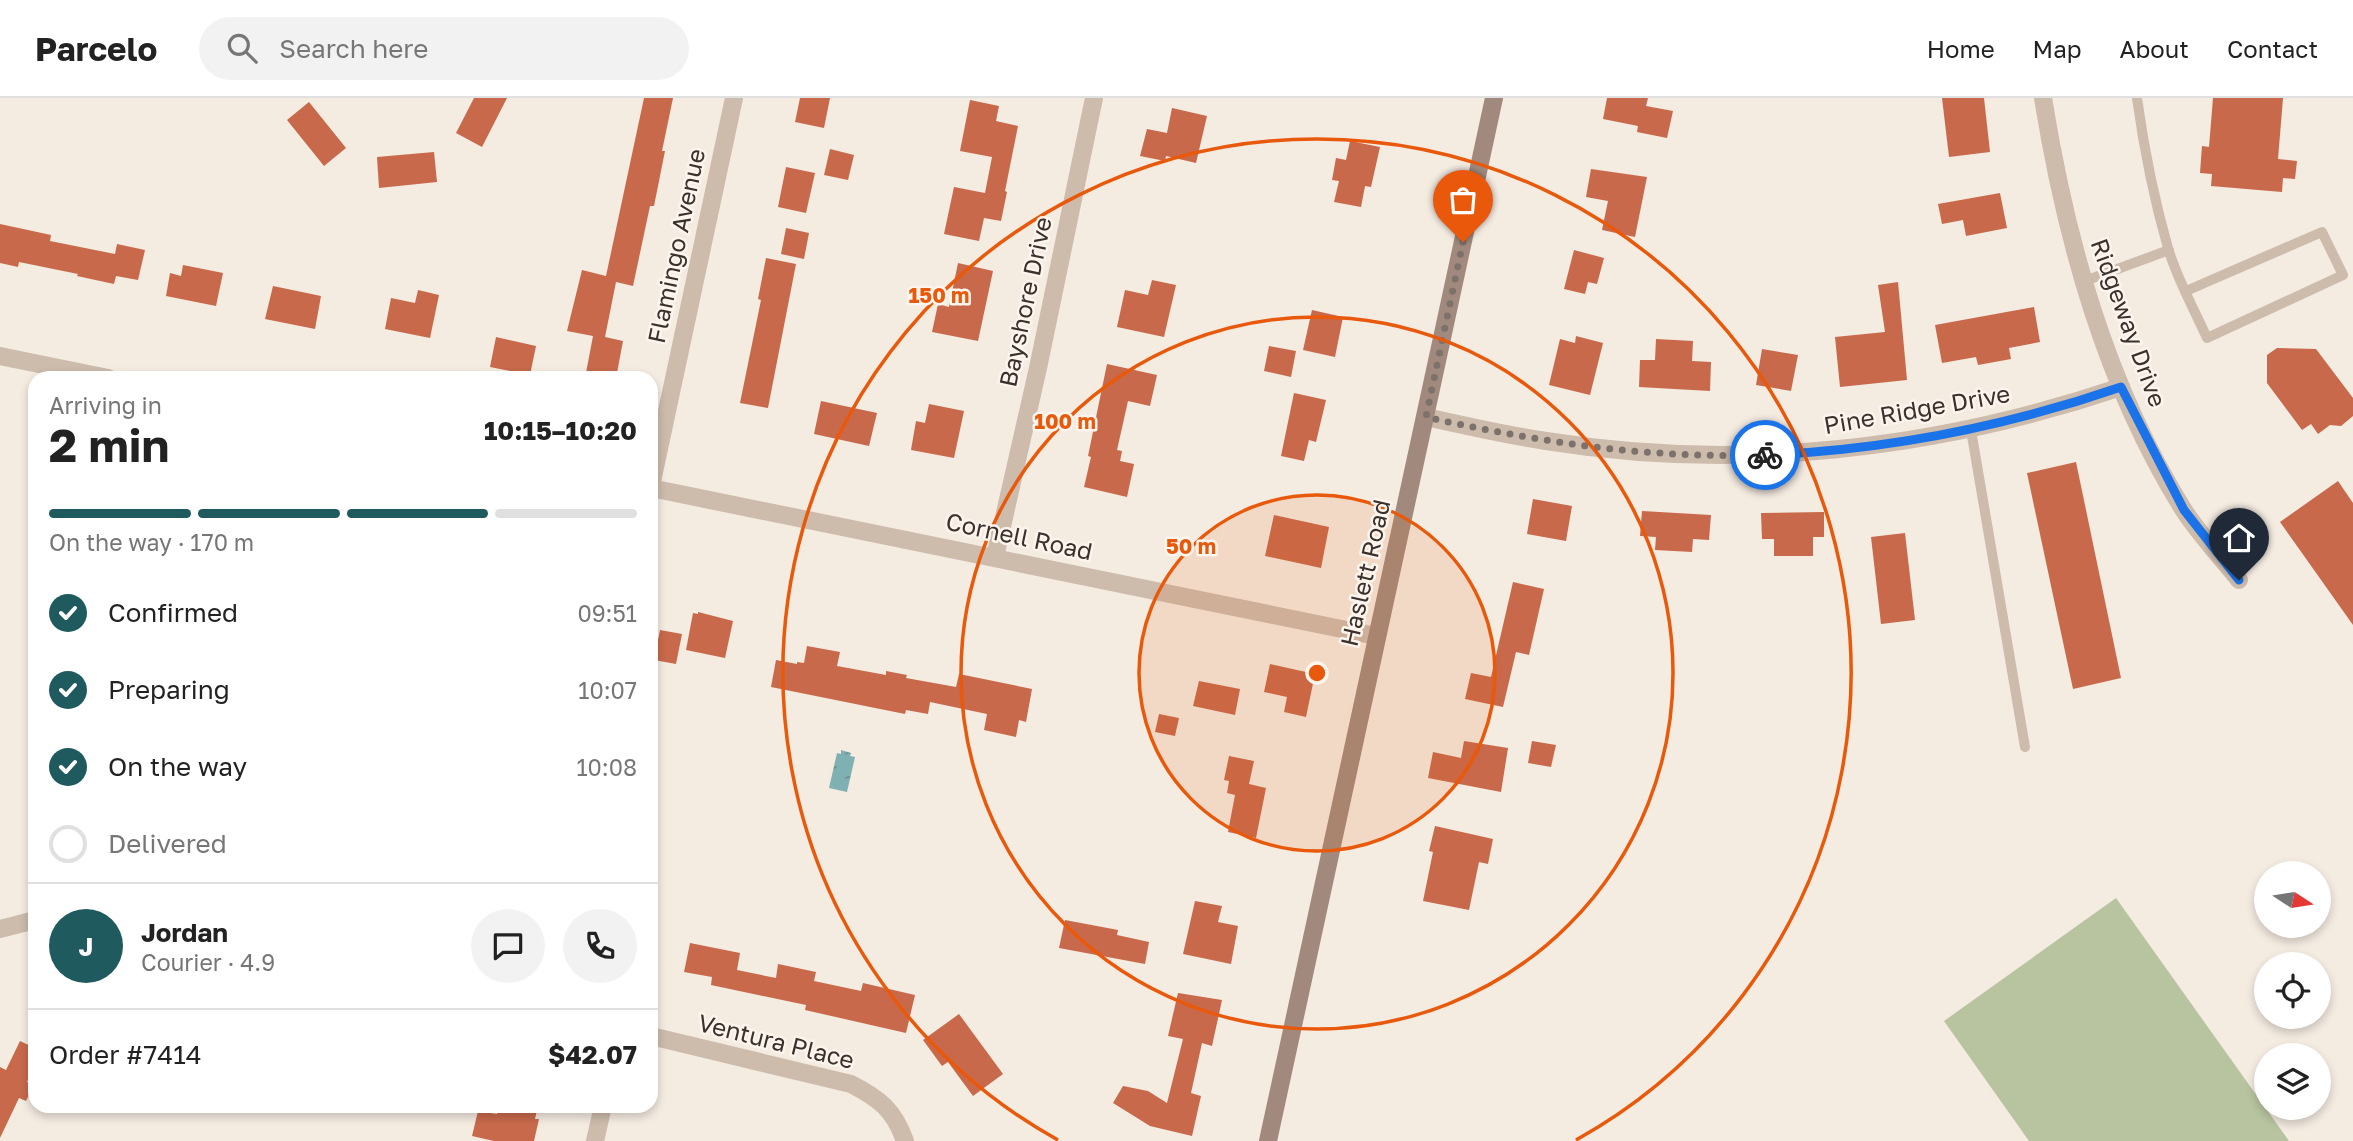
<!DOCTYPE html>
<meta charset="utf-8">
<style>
:root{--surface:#fff;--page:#f2f2f2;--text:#222;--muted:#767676;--line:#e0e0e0;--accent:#1f5a5e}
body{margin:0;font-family:"Golos Text",sans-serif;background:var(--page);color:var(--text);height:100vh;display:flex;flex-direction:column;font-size:26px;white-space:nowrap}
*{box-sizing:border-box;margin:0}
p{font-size:23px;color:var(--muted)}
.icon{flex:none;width:38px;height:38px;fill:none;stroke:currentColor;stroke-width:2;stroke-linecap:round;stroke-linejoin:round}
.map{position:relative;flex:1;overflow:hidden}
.details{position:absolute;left:28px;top:273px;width:630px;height:742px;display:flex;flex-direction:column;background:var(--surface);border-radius:21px;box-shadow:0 4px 10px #0003}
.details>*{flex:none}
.needle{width:46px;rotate:102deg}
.buttons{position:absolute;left:2254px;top:763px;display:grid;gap:14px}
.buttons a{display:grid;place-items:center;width:77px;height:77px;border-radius:50%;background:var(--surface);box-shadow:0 4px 10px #0003;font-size:35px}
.pin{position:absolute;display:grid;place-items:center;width:60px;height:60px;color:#fff;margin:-72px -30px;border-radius:50% 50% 50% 0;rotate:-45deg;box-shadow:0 0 7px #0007}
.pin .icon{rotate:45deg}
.courier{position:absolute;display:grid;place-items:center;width:70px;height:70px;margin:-35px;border:5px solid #1a73e8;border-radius:50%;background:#fff;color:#222;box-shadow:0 2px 9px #0007}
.overview em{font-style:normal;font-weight:700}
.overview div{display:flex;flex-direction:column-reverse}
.overview{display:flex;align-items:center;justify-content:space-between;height:119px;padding:0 21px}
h1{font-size:46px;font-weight:700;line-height:52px}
.bar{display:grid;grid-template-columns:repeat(4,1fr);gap:10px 7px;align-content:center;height:84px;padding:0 21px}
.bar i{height:9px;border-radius:5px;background:var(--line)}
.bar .current{background:var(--accent)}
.bar p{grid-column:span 4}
.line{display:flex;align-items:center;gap:18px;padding:0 21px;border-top:2px solid var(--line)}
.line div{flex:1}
.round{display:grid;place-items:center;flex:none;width:74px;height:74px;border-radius:37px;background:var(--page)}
ol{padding:0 21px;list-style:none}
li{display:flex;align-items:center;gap:21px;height:77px}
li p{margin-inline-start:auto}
li .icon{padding:7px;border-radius:50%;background:var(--accent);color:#fff;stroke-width:4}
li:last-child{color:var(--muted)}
li i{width:38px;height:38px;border:4px solid var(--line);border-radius:50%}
header{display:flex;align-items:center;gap:42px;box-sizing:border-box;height:98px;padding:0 35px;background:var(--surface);border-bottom:2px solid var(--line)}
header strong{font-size:33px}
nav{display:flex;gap:38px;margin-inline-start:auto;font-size:24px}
.search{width:490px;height:63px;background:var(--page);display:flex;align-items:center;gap:18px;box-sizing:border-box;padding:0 24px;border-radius:38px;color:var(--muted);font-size:26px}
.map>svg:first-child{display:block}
</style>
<header>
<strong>Parcelo</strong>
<div class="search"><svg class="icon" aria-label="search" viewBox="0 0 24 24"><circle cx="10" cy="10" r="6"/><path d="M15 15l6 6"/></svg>Search here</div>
<nav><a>Home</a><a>Map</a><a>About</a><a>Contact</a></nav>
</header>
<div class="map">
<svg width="2353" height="1043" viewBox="0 0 2353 1043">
<defs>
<pattern id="water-ripples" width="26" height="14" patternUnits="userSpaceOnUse" patternTransform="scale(1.75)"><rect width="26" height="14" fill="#7fb0b2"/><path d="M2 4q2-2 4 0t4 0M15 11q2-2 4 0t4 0" fill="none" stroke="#699091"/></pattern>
</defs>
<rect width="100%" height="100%" fill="#f4ebe1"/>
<path fill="#b8c4a0" d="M2116 800 2289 1043H2029L1944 923Z"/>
<path fill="url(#water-ripples)" d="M841 652 851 655 850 658 855 659 847 694 829 690 837 655 841 656Z"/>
<g fill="#c8694b">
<path d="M474 0H507L482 49 456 35Z"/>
<path d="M644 0H673L662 53H665L654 108H650L633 188 616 184 605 239 623 243 616 280H585L593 238 567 233 582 172 606 178Z"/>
<path d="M800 0H830L824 30 795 24Z"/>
<path d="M1607 0H1648L1646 8 1673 13 1667 40 1637 34 1638 28 1603 21Z"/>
<path d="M1942 0H1984L1990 54 1949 59Z"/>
<path d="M2213 0H2283L2278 61 2297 63 2295 81 2283 80 2282 94 2211 88 2212 76 2200 75 2202 48 2209 49Z"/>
<path d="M970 2 999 8 996 23 1018 28 1005 93 1007 94 1001 123 984 120 979 143 944 136 954 89 985 95 992 59 960 53Z"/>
<path d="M309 4 346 50 324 68 287 22Z"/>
<path d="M1172 10 1207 18 1196 65 1166 58 1165 63 1140 58 1147 31 1167 35Z"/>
<path d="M1350 43 1380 49 1371 89 1365 88 1361 109 1334 104 1339 83 1332 82 1336 60 1346 62Z"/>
<path d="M830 51 854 57 848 82 824 77Z"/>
<path d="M434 54 437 84 379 90 377 59Z"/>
<path d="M786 69 815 75 806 115 778 109Z"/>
<path d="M1591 71 1647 79 1635 139 1602 132 1608 103 1586 99Z"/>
<path d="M2000 95 2007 130 1966 138 1963 122 1942 126 1938 106Z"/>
<path d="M0 126 51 137 50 143 115 156 117 146 145 152 138 182 116 178 114 186 77 178 78 176 19 164 18 169 0 165Z"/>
<path d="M786 130 809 135 804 161 781 156Z"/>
<path d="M1574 152 1604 160 1597 186 1588 184 1585 196 1564 191Z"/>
<path d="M766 160 796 166 768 310 740 305 761 202 758 201Z"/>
<path d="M958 165 993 173 978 243 932 234 938 206 949 209Z"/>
<path d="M183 167 223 175 216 208 166 198 170 175 181 178Z"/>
<path d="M1152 182 1176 187 1164 239 1117 229 1125 192 1148 197Z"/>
<path d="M1898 184 1907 282 1840 289 1835 239 1885 234 1878 187Z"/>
<path d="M273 188 321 198 315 231 265 221Z"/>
<path d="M418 192 439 197 430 240 385 231 391 200 415 205Z"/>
<path d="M2034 209 2040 244 2009 250 2011 261 1978 267 1976 259 1942 265 1935 227Z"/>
<path d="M1312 212 1343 219 1335 259 1303 252Z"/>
<path d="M1576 238 1603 245 1590 297 1549 287 1560 241 1575 245Z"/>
<path d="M496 239 536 248 530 277 490 269Z"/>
<path d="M1656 241 1693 243 1692 263 1711 264 1710 293 1639 289 1640 262H1655Z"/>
<path d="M1269 248 1296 253 1291 279 1264 273Z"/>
<path d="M2277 250 2316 251 2353 300V318L2341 328 2330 327 2318 336 2311 326 2302 332 2267 285V257Z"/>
<path d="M1762 251 1798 257 1791 293 1756 287Z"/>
<path d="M1107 266 1157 277 1150 308 1128 303 1117 352 1122 353 1120 363 1134 366 1127 399 1084 389 1091 359 1088 358Z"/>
<path d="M1294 295 1326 302 1316 344 1309 342 1304 363 1281 358Z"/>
<path d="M821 303 877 315 869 348 814 336Z"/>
<path d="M929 306 964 313 954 360 911 352 916 323 925 325Z"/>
<path d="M2076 364 2121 580 2073 591 2027 375Z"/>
<path d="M2338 383 2353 405V527L2280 424Z"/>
<path d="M1533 401 1572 408 1566 443 1527 436Z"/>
<path d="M1642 413 1711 417 1709 442 1693 441 1692 454 1655 452 1656 439 1640 438Z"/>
<path d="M1824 414V439H1813V458H1774V441H1762L1761 415Z"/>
<path d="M1274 417 1329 429 1321 470 1265 458Z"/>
<path d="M1905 435 1915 522 1881 526 1871 439Z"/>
<path d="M1513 484 1544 491 1529 557 1516 554 1503 609 1465 601 1471 575 1491 579Z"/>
<path d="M698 514 733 523 725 560 686 552 693 515 698 516Z"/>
<path d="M660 532 682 536 676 566 654 562Z"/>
<path d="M807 548 840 554 837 568 886 577V573L907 577 906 580 956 589 959 576 1032 591 1026 624 1019 622 1016 639 984 632 987 616 930 604 928 616 906 612 905 616 771 589 776 562 797 566V564L804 565Z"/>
<path d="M1270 566 1315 576 1306 619 1284 614 1287 599 1264 594Z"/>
<path d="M1199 583 1240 591 1235 617 1193 608Z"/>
<path d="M1159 616 1179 620 1175 638 1155 634Z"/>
<path d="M1464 643 1508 650 1501 694 1428 680 1433 654 1461 660Z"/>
<path d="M1532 643 1556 647 1551 669 1528 665Z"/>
<path d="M1229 658 1254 663 1249 686 1266 690 1256 740 1228 734 1235 697 1227 695 1229 683 1224 682Z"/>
<path d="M1435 728 1493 741 1488 766 1479 764 1469 812 1423 803 1433 754 1429 753Z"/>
<path d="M1195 803 1222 808 1218 824 1238 828 1231 866 1183 856Z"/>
<path d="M1065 822 1118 832 1117 837 1149 844 1145 866 1059 850Z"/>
<path d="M690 845 740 855 737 872 776 880 778 866 816 874 814 883 861 893 863 885 915 897 906 935 805 912 806 907 711 887 712 879 684 874Z"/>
<path d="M1178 895 1222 902 1212 948 1202 945 1191 995 1201 998 1192 1038 1150 1028 1113 1005 1123 988 1148 993 1167 1005 1183 941 1168 938Z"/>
<path d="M959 916 1003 976 973 998 948 964 942 968 923 942Z"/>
<path d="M20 943 35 950V968L27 984 34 987 26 1003 19 1000 0 1040V969L6 972Z"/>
<path d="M499 1008H538L535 1021H539L534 1043H494L472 1038 478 1013 497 1016Z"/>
</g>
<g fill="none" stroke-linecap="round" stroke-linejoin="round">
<g stroke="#cdbbac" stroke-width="10">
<path d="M2137 0C2144 51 2154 101 2168 150 2177 181 2194 211 2207 240L2343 177 2322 134 2186 193"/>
<path d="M2082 184 2169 152"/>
<path d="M1971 332 2025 649"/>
</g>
<g stroke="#cdbbac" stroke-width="18">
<path d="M2043 0C2066 143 2106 287 2183 411 2199 436 2221 459 2239 482"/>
<path d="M0 258 108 280"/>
<path d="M1426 319C1466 328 1506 337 1546 343 1740 374 1935 352 2121 289"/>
<path d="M651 388 734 0"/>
<path d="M651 390 1376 538"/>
<path d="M995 459 1038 270 1094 0"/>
<path d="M0 831 35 822"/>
<path d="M651 938 851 986C880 1001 894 1012 905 1043"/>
<path d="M595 1043 603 1008"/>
</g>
<path stroke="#a18a7d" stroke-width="18" d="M1268 1043 1494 0"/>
</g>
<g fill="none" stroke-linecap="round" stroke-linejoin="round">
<path stroke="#7c716b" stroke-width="7" stroke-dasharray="0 12.6" d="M1463 144 1426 319C1537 344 1651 361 1765 357"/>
<path stroke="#1a73e8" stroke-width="9" d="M1765 357C1887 352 2005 329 2121 289L2184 412 2239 482"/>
</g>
<circle cx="1317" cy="575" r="178" fill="#e8590c" fill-opacity=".12"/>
<g fill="none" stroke="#e8590c" stroke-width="3.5">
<circle cx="1317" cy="575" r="178"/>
<circle cx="1317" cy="575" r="356"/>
<path d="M1058 1042A534 534 0 1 1 1576 1042"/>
</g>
<g text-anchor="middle" stroke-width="5" stroke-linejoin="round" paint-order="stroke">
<g font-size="24" fill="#3b302b" stroke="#fbf5ee">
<text transform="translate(677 148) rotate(-78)" y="8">Flamingo Avenue</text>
<text transform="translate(1026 204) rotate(-78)" y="8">Bayshore Drive</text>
<text transform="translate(2128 225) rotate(70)" y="8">Ridgeway Drive</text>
<text transform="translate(1917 312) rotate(-10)" y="8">Pine Ridge Drive</text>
<text transform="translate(1019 439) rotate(12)" y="8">Cornell Road</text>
<text transform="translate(1366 475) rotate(-77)" y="8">Haslett Road</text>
<text transform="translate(776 944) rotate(14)" y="8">Ventura Place</text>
</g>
</g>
<circle cx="1317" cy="575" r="10" fill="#e8590c" stroke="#fbf5ee" stroke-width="3.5"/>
<g font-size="21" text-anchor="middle" font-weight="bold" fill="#e8590c" stroke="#fbf5ee" stroke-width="5" stroke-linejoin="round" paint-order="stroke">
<text x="939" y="205">150 m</text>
<text x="1065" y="331">100 m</text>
<text x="1191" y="456">50 m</text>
</g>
</svg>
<div class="buttons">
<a><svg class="needle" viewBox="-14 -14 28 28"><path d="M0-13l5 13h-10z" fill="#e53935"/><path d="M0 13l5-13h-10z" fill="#767676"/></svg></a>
<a><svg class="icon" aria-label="locate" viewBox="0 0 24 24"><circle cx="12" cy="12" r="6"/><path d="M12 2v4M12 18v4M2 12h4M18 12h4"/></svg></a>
<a><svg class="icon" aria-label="layers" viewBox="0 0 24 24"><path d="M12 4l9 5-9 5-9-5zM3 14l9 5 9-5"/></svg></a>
</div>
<div class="pin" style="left:1463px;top:144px;background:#ea580c"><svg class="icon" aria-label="bag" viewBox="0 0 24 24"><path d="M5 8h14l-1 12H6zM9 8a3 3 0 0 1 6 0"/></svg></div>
<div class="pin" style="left:2239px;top:482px;background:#1f2937"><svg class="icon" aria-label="home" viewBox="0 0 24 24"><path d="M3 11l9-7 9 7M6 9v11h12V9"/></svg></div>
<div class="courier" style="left:1765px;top:357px"><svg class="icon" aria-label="bike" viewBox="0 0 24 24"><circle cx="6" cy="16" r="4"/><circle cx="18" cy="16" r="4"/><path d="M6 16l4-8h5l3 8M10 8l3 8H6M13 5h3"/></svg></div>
<section class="details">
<div class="overview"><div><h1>2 min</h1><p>Arriving in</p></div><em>10:15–10:20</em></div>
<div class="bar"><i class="current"></i><i class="current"></i><i class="current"></i><i></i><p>On the way · 170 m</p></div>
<ol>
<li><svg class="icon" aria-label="check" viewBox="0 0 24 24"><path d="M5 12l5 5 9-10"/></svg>Confirmed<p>09:51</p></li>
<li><svg class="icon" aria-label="check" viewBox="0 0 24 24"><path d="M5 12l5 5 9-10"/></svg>Preparing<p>10:07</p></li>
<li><svg class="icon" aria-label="check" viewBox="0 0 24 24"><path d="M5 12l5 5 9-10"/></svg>On the way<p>10:08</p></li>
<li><i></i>Delivered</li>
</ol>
<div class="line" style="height:126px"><b class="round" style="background:var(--accent);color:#fff">J</b><div><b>Jordan</b><p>Courier · 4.9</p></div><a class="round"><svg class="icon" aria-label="chat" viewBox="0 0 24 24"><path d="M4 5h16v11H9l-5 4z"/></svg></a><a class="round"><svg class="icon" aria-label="phone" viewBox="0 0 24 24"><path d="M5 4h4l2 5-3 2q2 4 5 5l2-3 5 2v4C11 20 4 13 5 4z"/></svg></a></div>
<div class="line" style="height:91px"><div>Order #7414</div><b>$42.07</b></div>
</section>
</div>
